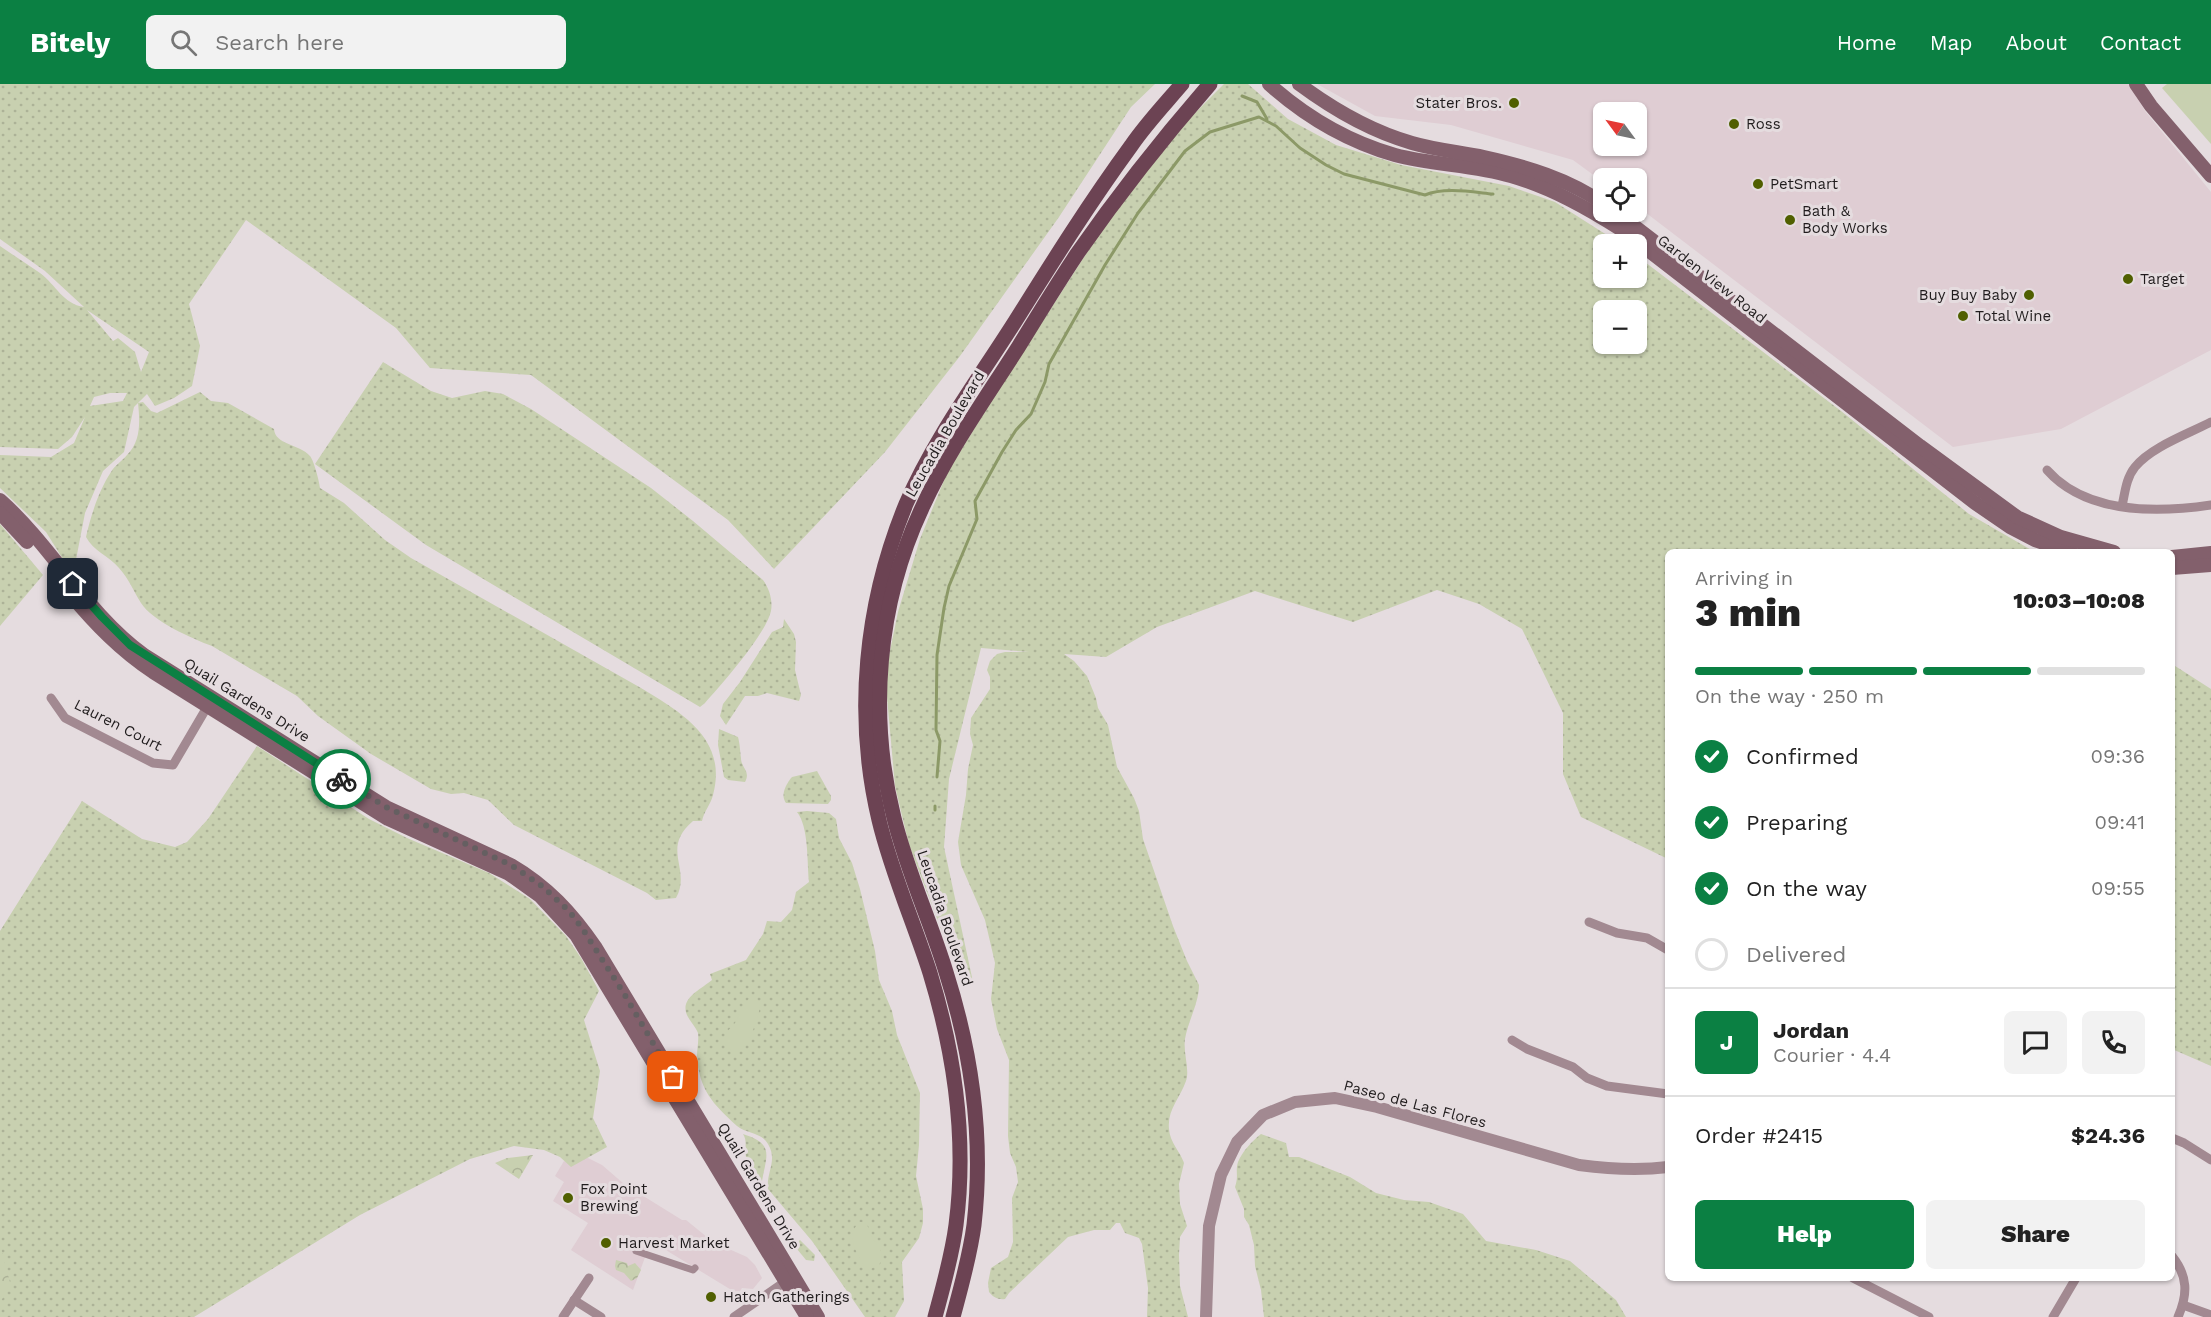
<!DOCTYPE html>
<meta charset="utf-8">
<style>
:root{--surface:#fff;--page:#f2f2f2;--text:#222;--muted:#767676;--line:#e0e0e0;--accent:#0b8043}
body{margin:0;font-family:"Work Sans",sans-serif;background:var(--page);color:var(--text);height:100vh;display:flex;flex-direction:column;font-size:22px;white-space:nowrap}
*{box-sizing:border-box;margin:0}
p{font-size:20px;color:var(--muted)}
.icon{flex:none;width:33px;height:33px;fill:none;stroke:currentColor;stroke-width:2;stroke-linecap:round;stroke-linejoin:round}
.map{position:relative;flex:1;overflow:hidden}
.panel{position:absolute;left:1665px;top:465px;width:510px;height:732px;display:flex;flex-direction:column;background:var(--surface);border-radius:9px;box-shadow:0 2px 4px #0004}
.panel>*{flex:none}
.needle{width:39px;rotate:303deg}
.fabs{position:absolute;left:1593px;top:18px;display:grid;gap:12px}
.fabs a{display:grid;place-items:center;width:54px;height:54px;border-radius:9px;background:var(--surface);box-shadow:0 2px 4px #0004;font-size:30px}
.pin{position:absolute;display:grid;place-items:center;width:51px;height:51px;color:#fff;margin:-26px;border-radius:12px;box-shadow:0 3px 9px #0006}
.courier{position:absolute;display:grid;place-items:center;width:60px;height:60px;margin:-30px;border:4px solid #0b8043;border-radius:50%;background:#fff;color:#222;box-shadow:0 2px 8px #0007}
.head em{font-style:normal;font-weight:800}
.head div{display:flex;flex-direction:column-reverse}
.head{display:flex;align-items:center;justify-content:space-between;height:102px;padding:0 30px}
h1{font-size:39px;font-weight:800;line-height:45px}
.bar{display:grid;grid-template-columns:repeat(4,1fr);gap:9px 6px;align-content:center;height:72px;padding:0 30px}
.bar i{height:8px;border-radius:4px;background:var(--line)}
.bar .current{background:var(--accent)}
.bar p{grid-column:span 4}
.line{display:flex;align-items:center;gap:15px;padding:0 30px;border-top:2px solid var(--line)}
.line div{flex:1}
.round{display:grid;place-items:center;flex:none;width:63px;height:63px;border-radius:9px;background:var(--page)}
ol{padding:0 30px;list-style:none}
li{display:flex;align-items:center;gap:18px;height:66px}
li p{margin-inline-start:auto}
li .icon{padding:6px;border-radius:50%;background:var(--accent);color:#fff;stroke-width:4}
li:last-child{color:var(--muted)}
li i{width:33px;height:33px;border:3px solid var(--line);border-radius:50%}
.cta{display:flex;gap:12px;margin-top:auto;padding:12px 30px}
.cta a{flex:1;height:69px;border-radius:9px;background:var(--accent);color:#fff;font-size:24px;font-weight:800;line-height:69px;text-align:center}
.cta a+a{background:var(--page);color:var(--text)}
header{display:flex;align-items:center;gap:36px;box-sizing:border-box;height:84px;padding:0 30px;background:var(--accent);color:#fff}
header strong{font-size:28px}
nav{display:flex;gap:33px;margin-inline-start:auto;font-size:21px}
.search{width:420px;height:54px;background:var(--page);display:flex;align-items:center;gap:15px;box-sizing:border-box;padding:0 21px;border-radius:9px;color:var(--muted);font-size:22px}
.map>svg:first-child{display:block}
</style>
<header>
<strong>Bitely</strong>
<div class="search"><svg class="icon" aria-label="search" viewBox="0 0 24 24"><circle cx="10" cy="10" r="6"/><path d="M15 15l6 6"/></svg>Search here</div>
<nav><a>Home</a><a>Map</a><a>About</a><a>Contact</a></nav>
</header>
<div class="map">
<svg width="2211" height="1233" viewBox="0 0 2211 1233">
<defs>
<pattern id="grass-dots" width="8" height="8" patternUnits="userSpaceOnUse" patternTransform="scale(1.5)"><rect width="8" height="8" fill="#c8d0b0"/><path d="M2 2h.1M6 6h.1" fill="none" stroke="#acb297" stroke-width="1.8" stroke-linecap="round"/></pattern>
<pattern id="park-crowns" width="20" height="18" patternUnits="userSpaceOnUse" patternTransform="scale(1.5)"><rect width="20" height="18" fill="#c8d0b0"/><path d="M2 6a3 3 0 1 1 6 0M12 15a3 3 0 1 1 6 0" fill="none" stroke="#acb297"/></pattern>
</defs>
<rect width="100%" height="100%" fill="#e5dcdf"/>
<g fill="#dfcdd3" fill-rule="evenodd">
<path d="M1317 0H2130L2145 27 2211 108V266L2061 345 1953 363 1637 122 1636 94H1604L1603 98 1573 76 1451 41 1375 32ZM1604 28H1636V62H1604Z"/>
<path d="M580 1070 602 1081 624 1100 682 1136H686L713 1158 747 1173 755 1181 762 1194 753 1205 742 1204 738 1210 651 1157 633 1206 571 1166 588 1139 553 1117 564 1098 555 1092 564 1077 572 1081Z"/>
</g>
<g fill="url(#grass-dots)" fill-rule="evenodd">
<path d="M0 0H1155L1131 23 1059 133 960 272 885 368 774 485 728 436 531 291 430 284 396 244 246 136 189 220 200 262 192 302 174 314 155 322 147 310 138 319 143 318 151 327 157 329 200 308 211 317 228 319 274 345C275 361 300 360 310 372 314 377 319 396 320 404L344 419 385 456 411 474 641 604C682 629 728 655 713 711 711 720 704 727 702 737H693C660 765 692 785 676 814L656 816 647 809 514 741 488 716 464 709 451 710 431 705 371 670 318 632 297 612 212 562C193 555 152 537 141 519 134 508 129 495 119 484 109 472 93 467 86 453 91 431 99 406 111 388 115 381 122 377 127 371 141 357 140 338 138 319L134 323 124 368 103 387 85 429 74 486 66 480 46 448 0 404V371L51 373 74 359 85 333 72 353 58 365 0 363V162C13 171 27 180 40 189 56 201 63 220 84 223L45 187 0 155ZM87 226 149 268 141 288 135 268 118 254 113 257ZM110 309H127L123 317 90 322 94 313Z"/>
<path d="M1224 0H1248L1288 35 1336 61 1401 81 1509 102 1555 118 1621 160H1604V194H1636L1637 172 1841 327 1969 430 2035 468H1668V775L1581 733 1563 690V629L1522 545 1479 520 1437 506 1353 538 1255 507 1157 543 1106 573 1064 570 1074 577 1087 592 1096 614 1098 624 1108 641 1117 683 1134 714 1139 727 1143 755 1173 842 1187 877 1199 901C1199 919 1188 937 1185 955 1183 969 1190 986 1186 997 1180 1014 1167 1026 1169 1045 1170 1059 1180 1067 1184 1079L1179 1100 1180 1120 1187 1142 1180 1153 1179 1171 1180 1202 1188 1233H1147L1148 1204 1142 1160 1139 1154 1125 1149 1120 1139H1116L1110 1146H1094L1068 1153 1009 1209 1005 1215C998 1216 993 1213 989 1208L988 1199 991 1184 1008 1173 1013 1158 1012 1114 1018 1098 1016 1083 1010 1069 1008 1052 1009 976 997 945 991 915 995 879 985 836 961 781 958 758 966 711 968 685 973 661 970 650 971 634 990 605V593L987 586 990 577 997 570 1005 568H1029L981 564 949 695 944 763 973 898 946 858 909 761 895 702 885 591 898 528 920 455 947 389 995 311 1115 125 1188 36ZM1604 226H1636V260H1604Z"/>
<path d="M383 278 431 307 452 314 485 307 503 310 531 325 651 404 693 437 763 496C769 504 773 516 771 527 766 550 722 600 705 619L700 623 426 461 315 380Z"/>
<path d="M0 440 43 491 0 542Z"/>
<path d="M784 535 794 550 796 558 795 586 801 611 799 617 767 609 758 612H745L726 641 720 632 723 620 740 598 772 548 783 543Z"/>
<path d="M2172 580 2211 605V982L2172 965Z"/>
<path d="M719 645 738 653C740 661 740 666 741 674 741 684 751 687 745 698L728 696 724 693 718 661Z"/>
<path d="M257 662 369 735 407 754 489 789 530 815 566 852 581 874 599 907 584 936 600 987 593 1034 607 1063 571 1083 560 1073 544 1066 514 1062 470 1075 360 1131 194 1233H0V847L82 717 142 755 175 763 187 758 208 735Z"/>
<path d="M817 687 831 712V716L828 720 786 719C780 711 786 700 792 693Z"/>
<path d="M807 727 829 729 836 735 839 754 852 779 860 805 875 867 879 896 892 927 897 951 920 1009 919 1061 916 1092 923 1125V1139L919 1154 902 1178 904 1217 895 1233H865L812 1157 768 1105C766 1088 778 1077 768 1060 761 1048 747 1050 737 1042 713 1020 699 1006 697 972 697 965 699 956 698 949 696 944 691 938 688 933 678 915 700 906 712 896L710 890 746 876 763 850 767 837 781 838 792 826 796 808 809 798C807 779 809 743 797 728Z"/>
<path d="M743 1050C774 1060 767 1070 762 1097 755 1093 747 1081 746 1073 744 1064 748 1058 743 1050Z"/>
<path d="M1261 1050 1286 1059 1289 1073H1299L1350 1093 1376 1109 1404 1116 1429 1118 1463 1130 1486 1157 1536 1166 1570 1177 1616 1216 1626 1233H1264L1261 1206 1255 1182 1254 1161 1249 1141 1244 1133V1125L1235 1103C1239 1092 1235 1087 1238 1078 1242 1068 1252 1057 1261 1050Z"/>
<path d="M800 1156 815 1171 814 1177 806 1176 797 1165 796 1159Z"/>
</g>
<g fill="url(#park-crowns)">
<path d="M533 1071 519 1095 495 1079 507 1074Z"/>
<path d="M0 1161 11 1202 0 1218Z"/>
<path d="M616 1176 627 1179 628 1182 635 1179 641 1186 637 1194 631 1197 624 1189 616 1186 615 1182Z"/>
</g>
<g fill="#c8d0b0">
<path d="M2167 0H2211V60L2162 4Z"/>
<path d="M749 915 759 917C763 927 748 962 739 968L733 967 725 960V950L735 939 744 920Z"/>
<path d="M859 1138C871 1138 867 1147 873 1155 879 1163 886 1170 879 1181L868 1186 864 1183C857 1167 845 1154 859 1138Z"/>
</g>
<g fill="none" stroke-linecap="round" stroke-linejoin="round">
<g stroke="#8c9967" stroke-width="3">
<path d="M1242 12 1257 18 1267 35"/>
<path d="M937 693 940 657 936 646 937 571 944 524 949 502 977 435 975 417 1002 368 1016 346 1031 330 1045 298 1049 280 1105 181 1138 129 1185 67 1210 48 1259 33 1276 42 1300 64 1326 81 1344 90 1425 111C1444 103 1472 108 1493 110"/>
<path d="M935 726V722"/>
</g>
<path stroke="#a28991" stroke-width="7" d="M636 1167 693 1186 695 1184"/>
<g stroke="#a28991" stroke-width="9">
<path d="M2047 386C2086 430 2157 429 2211 421"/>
<path d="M2122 422C2125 409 2126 394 2135 383 2151 363 2188 350 2211 338"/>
<path d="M51 614 65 634 153 679 173 681 210 618"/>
<path d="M1589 838 1617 849 1647 854 1668 866"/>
<path d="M1512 956 1527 965 1573 983 1587 994 1607 1002 1668 1010"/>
<path d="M2172 1054 2184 1059 2211 1076"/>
<path d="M2172 1172C2188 1192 2188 1210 2178 1233"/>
<path d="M1853 1194 1929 1233"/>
<path d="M574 1216 601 1233"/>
<path d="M2183 1221 2211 1231"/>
<path d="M563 1233 589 1194"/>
<path d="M734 1233 789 1195"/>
<path d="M2053 1233 2076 1194"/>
</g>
<path stroke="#a28991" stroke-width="12" d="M1206 1233 1209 1142 1221 1091 1237 1058 1263 1031 1295 1018 1335 1014 1377 1023 1579 1081C1609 1085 1637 1087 1668 1083"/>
<g stroke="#83606c" stroke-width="14">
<path d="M1269 0C1306 33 1346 57 1395 71 1433 81 1474 81 1511 92 1552 104 1587 124 1622 146L1975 419 2010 443 2035 456 2071 468"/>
<path d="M1299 0C1334 26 1370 47 1412 59 1436 66 1460 68 1484 73 1525 82 1569 95 1604 120"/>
<path d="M2136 0 2151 22 2211 92"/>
<path d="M1616 128 1920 362 2017 433 2061 453 2114 468"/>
<path d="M0 416C53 463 86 529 144 571L386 723 511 781C547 802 572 829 596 864L818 1233"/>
<path d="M0 429 27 458"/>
<path d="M2172 473 2211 469"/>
<path d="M2172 484 2211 481"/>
<path d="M70 510C95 540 120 566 153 588L388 735 509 790 540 812 576 851 807 1233"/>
</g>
<g stroke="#6c4353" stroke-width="15">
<path d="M935 1233C943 1203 952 1172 956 1141 967 1056 955 971 930 889 914 839 891 787 879 736 854 631 865 520 906 420 934 355 978 296 1016 236 1053 177 1090 118 1131 62 1146 40 1165 20 1182 0"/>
<path d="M953 1233C961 1203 970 1172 974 1141 984 1054 972 970 946 888 930 836 907 787 894 734 868 632 877 520 922 424 948 367 986 314 1019 262 1038 231 1057 200 1077 170 1118 111 1163 54 1210 0"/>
</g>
</g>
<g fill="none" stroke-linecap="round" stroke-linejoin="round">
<path stroke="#655f61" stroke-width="6" stroke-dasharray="0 10.8" d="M341 695 386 723 511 781 542 802 569 827 582 844 623 908 673 993"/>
<path stroke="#0b8043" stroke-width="8" d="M73 500 102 533 130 561 341 695"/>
</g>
<g fill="#505f00" stroke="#e5dcdf" stroke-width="2">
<circle cx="1514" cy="19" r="6"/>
<circle cx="1734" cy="40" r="6"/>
<circle cx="1758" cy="100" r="6"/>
<circle cx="1790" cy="136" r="6"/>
<circle cx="2128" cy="195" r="6"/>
<circle cx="2029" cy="211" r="6"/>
<circle cx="1963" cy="232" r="6"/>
<circle cx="568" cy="1114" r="6"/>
<circle cx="606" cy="1159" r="6"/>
<circle cx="711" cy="1213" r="6"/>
</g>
<g text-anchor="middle" stroke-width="6" stroke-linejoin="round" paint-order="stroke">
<g font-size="15" fill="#201c1d" stroke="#e5dcdf" text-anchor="start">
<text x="1502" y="24" text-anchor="end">Stater Bros.</text>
<text x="1746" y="45">Ross</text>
<text x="1770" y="105">PetSmart</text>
<text x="1802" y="132">Bath &amp;<tspan x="1802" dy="17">Body Works</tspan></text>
<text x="2140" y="200">Target</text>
<text x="2017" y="216" text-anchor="end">Buy Buy Baby</text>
<text x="1975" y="237">Total Wine</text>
<text x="580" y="1110">Fox Point<tspan x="580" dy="17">Brewing</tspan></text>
<text x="618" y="1164">Harvest Market</text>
<text x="723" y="1218">Hatch Gatherings</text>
</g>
<g font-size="15" fill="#201c1d" stroke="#e5dcdf">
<text transform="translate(1712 195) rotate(38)" y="5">Garden View Road</text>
<text transform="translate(945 350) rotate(-60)" y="5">Leucadia Boulevard</text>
<text transform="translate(247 616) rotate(32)" y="5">Quail Gardens Drive</text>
<text transform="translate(118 641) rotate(27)" y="5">Lauren Court</text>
<text transform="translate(945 834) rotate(71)" y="5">Leucadia Boulevard</text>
<text transform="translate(1415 1020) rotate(15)" y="5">Paseo de Las Flores</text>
<text transform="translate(759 1102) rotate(59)" y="5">Quail Gardens Drive</text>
</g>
</g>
</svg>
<div class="fabs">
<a><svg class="needle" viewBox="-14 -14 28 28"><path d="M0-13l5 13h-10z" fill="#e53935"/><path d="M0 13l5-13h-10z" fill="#767676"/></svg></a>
<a><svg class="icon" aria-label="locate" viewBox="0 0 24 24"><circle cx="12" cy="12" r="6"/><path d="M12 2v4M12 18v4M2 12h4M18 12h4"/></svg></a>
<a>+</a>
<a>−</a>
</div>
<div class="pin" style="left:673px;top:993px;background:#ea580c"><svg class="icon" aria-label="bag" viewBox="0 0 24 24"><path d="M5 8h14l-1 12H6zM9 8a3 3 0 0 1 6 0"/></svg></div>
<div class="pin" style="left:73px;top:500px;background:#1f2937"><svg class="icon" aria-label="home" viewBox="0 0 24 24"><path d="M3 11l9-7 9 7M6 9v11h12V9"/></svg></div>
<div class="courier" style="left:341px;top:695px"><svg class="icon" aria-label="bike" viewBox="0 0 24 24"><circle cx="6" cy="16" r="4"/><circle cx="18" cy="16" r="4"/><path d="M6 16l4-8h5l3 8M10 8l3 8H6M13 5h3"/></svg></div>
<section class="panel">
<div class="head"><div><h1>3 min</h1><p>Arriving in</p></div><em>10:03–10:08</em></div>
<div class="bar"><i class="current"></i><i class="current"></i><i class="current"></i><i></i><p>On the way · 250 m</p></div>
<ol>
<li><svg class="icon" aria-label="check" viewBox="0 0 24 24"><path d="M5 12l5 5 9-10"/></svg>Confirmed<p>09:36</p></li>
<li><svg class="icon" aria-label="check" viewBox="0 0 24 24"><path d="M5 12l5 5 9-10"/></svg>Preparing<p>09:41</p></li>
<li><svg class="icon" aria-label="check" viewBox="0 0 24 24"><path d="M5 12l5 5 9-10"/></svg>On the way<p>09:55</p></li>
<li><i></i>Delivered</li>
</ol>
<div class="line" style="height:108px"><b class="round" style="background:var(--accent);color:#fff">J</b><div><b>Jordan</b><p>Courier · 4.4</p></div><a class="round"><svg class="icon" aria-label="chat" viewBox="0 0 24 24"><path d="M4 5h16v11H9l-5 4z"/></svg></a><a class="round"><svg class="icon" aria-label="phone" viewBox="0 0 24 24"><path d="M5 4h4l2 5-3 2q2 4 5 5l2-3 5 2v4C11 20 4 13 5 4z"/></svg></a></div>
<div class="line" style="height:78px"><div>Order #2415</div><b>$24.36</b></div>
<div class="cta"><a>Help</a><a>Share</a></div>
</section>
</div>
